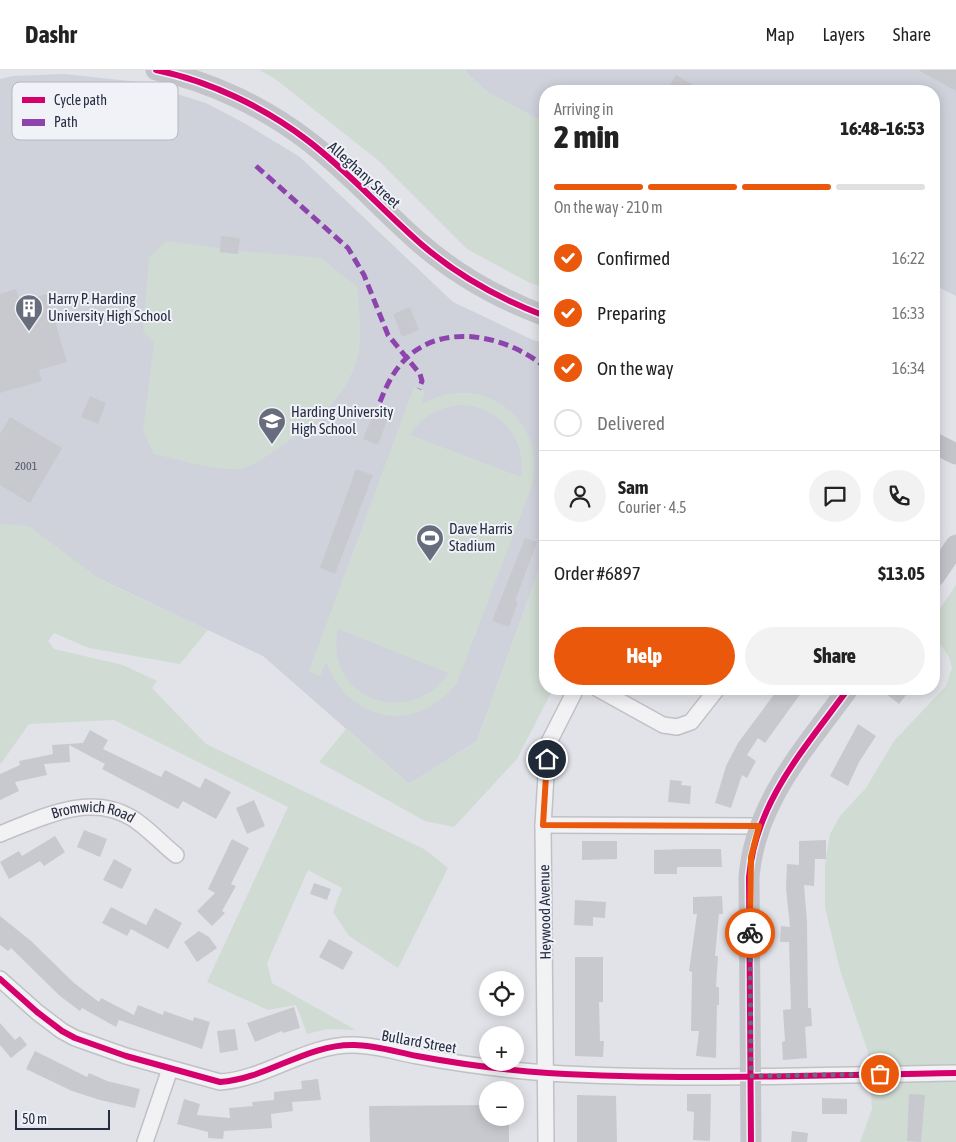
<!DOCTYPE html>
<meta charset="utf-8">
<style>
:root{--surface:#fff;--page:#f2f2f2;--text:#222;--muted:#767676;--line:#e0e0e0;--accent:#ea580c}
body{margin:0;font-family:"Asap Condensed",sans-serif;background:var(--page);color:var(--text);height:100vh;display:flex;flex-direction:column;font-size:19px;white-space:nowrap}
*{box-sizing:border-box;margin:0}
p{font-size:16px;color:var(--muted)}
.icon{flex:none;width:28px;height:28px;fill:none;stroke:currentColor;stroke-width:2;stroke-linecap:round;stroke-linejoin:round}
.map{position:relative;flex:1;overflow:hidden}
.side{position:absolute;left:539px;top:15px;width:401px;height:610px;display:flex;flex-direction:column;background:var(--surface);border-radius:20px;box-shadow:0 2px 12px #0003}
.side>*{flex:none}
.buttons{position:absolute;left:479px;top:901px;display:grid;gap:10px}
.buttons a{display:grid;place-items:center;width:45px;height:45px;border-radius:50%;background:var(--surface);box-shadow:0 2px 12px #0003;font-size:25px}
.scale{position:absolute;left:15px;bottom:12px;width:95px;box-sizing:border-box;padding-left:5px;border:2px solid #272d43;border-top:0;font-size:14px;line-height:18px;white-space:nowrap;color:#272d43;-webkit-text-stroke:4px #f0f2f7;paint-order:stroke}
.pin{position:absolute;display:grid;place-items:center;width:42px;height:42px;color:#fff;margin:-21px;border:2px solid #fff;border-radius:50%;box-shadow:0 1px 5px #0007}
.courier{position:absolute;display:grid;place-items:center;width:50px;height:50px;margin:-25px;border:4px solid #ea580c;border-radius:50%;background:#fff;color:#222;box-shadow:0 1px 6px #0007}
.headline em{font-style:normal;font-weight:800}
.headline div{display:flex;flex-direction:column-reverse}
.headline{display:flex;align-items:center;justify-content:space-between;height:85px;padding:0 15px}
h1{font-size:32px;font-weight:800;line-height:38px}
.bar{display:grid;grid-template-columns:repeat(4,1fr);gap:8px 5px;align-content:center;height:60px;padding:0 15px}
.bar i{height:6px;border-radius:4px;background:var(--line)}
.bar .active{background:var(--accent)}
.bar p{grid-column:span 4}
.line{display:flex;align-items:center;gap:12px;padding:0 15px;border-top:1px solid var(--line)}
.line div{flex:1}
.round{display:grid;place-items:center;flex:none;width:52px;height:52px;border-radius:26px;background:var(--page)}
ol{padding:0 15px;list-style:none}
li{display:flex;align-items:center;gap:15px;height:55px}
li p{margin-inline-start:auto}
li .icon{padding:5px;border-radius:50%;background:var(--accent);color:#fff;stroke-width:4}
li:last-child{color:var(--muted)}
li i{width:28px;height:28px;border:2px solid var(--line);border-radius:50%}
.cta{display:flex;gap:10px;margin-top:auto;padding:10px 15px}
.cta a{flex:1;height:58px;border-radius:30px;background:var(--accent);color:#fff;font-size:20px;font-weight:800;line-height:58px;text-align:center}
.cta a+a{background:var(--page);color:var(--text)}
header{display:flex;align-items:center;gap:30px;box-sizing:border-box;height:70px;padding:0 25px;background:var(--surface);border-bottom:1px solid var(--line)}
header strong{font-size:24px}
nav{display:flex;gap:28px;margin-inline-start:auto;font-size:18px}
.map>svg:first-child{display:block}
</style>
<header>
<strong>Dashr</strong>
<nav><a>Map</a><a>Layers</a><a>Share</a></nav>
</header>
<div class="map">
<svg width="956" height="1072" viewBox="0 0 956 1072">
<rect width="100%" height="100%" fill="#e2e3e8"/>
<g fill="#d0d2db">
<path d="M464 0H956V226L934 215V21H545V53L487 22Z"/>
<path d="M64 4 139 12 206 33 244 53 300 87 453 232 533 270 545 273V483L477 671 409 714 263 586 32 477 0 491V9L13 6Z"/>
</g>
<g fill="#d0dbd3" fill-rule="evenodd">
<path d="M259 0H464L487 22 545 53V217L530 213 467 179 379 91 274 8Z"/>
<path d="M166 171 220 178V182L238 184 239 181 321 188 357 217C358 234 361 250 360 267 360 314 320 351 284 374 270 383 254 398 237 399 210 400 181 390 154 384L143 361 154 273 143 260 149 188Z"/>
<path d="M414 317 425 321 421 335C481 298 550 350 531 418L457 613C416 665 350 654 326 592L320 606 309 601ZM458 335C498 335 527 367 521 407L410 365C421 347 437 338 458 335ZM338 559 449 603C409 660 323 629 338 559Z"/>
<path d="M2 454 29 456 101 510 208 560 180 594 89 578 54 563 48 571 54 579 123 595 157 611 152 618 206 674 426 780 448 798 398 898 349 866 333 842 342 818 308 800 267 893 272 913 356 960 327 959 307 964 296 935 268 940 207 912 288 737 114 650 29 654 0 695V456Z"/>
<path d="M545 483V619H553L517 689 454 757 425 751 319 692 346 659 409 714 477 671Z"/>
<path d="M956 515V1072H860L872 1039 868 982 840 900 825 837V794L830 764 840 746 866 718 894 671 946 616 952 598 949 587 934 565V552L939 540Z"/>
</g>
<g fill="#c8c9cf">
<path d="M918 0H956V21Z"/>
<path d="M676 5 703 21H666Z"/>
<path d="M221 166 240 168 238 184 220 182Z"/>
<path d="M16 219 20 231 47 224 67 292 39 300 42 311 0 323V224Z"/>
<path d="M410 237 419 260 402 267 393 244Z"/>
<path d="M90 326 106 333 98 354 81 347Z"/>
<path d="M374 342 388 348 378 375 363 369Z"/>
<path d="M10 347 62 378 30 433 0 415V364Z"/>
<path d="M356 399 373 405 335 504 320 498Z"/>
<path d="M525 468 537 472 515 531 518 532 509 557 492 551Z"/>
<path d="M778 619H804L765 673 758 668 747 685 756 691 747 708 742 705 731 738 715 733 726 696 738 673Z"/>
<path d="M880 619H911L899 634Z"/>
<path d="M858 654 876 666 859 692 848 716 830 706Z"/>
<path d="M90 660 108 670 103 679 161 707 165 700 200 718 205 708 231 722 216 749 183 731 178 739 102 699 105 694 69 675 70 692 44 694 47 705 15 712 19 721 0 730V704L20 695 19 691 53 684 52 675 83 673Z"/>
<path d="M670 710 682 711 681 715 691 716 690 734 668 732Z"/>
<path d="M254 730 265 756 247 764 236 738Z"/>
<path d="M84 760 107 769 100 787 77 777Z"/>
<path d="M55 766 65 782 44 796 40 791 9 809 0 792 19 781 22 786Z"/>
<path d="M232 769 249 778 231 814 236 816 222 841 225 843 212 856 197 841 215 823 208 819Z"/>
<path d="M826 770V789H815L814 816 804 815 807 851 808 938H811L812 956 805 957 807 988 783 990 782 972 785 971 783 940 791 939 789 872H780L781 856 790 857 786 818 787 794 799 795V771Z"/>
<path d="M582 771H617V789L582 790Z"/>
<path d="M686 779H721L722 797H677V804H654V780Z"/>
<path d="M114 789 132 799 122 819 103 810Z"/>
<path d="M314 813 331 819 327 830 310 824Z"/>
<path d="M722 826 723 844H719L715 886H718L716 917H719V935H717L716 988 696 986 699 961H691L692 902 689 901 697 844H693V827Z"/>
<path d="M575 830 606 832 605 848 593 847V856L574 855Z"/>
<path d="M111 837 146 855 155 838 182 853 168 879 131 859 127 866 102 853Z"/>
<path d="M0 846 31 871 74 913 99 932 101 928 134 945 138 935 163 945 164 941 193 951 194 947 210 952 202 979 119 950 116 957 82 938 80 941 60 926 11 878 8 881 0 875Z"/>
<path d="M199 861 209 867 217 878 197 892 184 872Z"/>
<path d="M329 869 353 882 343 900 319 887Z"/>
<path d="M575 887H603V932H599L600 971H604L603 987 575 986Z"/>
<path d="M294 937 300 958 283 963 282 961 255 972 247 953Z"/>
<path d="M0 953 15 970 20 966 27 975 11 988 0 975Z"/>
<path d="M235 959 238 980 220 983 217 961Z"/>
<path d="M35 981 87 1007 89 1003 107 1011 140 1019 135 1038 100 1030 72 1021 26 999Z"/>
<path d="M318 1009 321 1030 292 1032 293 1041 271 1044 272 1058 224 1061 223 1069 208 1068V1062L177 1054 184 1029 200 1034 197 1045 230 1048 229 1038 253 1036 252 1032 274 1030V1022L302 1019 301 1011Z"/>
<path d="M687 1024H711L710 1071 693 1070 694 1042 687 1041Z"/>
<path d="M909 1024 925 1025 921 1072 907 1071Z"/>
<path d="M577 1025 616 1026 617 1072H577Z"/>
<path d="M822 1028 847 1029V1044H822Z"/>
<path d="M488 1035V1048H509V1072H370L369 1036Z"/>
<path d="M792 1061 808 1063 807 1072H791Z"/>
</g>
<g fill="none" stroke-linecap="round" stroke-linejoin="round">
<g stroke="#c0c1c6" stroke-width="18">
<g id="street">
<path d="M598 619 663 655 677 657 691 652 717 619"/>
<path d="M543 755 759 756"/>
<path id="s1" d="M0 764C41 748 89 722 132 748 148 758 161 773 176 785"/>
<path d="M0 909 37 942 62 961 75 968 126 986 220 1012C267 1009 306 974 354 975 375 975 396 982 417 986 460 994 504 1000 548 1003 683 1011 820 1005 956 1003"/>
<path d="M145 1072 170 999"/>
<path d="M546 1072 543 755 547 689 548 674 576 619"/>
</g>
</g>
<use href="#street" stroke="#f2f2f4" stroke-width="15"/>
<g stroke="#c3c4ca" stroke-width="21">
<path d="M156 0C209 11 264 37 307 70 348 101 382 140 421 174 458 206 500 229 545 246"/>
<path d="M934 373 956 384"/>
<path d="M934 507 956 475"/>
<path d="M751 1072 749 807C755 732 806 677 848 619"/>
</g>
<g stroke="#8e44ad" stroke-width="5" stroke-dasharray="10 5" stroke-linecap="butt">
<path d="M256 96 348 178 364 205 388 265 420 304 422 311 419 319"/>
<path d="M380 332C385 319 391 306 400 295 437 250 505 264 545 297"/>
</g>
<g stroke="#f0f2f7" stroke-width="9">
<g id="cycleway">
<path d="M156 0C209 11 264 37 307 70 348 101 382 140 421 174 458 206 500 229 545 246"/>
<path d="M0 909 37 942 62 961 75 968 126 986 220 1012C267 1009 306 974 354 975 375 975 396 982 417 986 460 994 504 1000 548 1003 683 1011 820 1005 956 1003"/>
<path d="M751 1072 749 807C755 732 806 677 848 619"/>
</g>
</g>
<use href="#cycleway" stroke="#d6006c" stroke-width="6"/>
</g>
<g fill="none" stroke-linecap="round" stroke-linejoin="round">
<path stroke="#686d7d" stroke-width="5" stroke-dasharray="0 9" d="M750 863 751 1006 880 1004"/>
<path stroke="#ea580c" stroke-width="6" d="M547 689 543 755 759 756 751 787 750 863"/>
</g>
<defs>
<g id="building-pin" transform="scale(1.4375)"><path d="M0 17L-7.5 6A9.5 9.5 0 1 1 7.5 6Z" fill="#686d7d" stroke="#f0f2f7"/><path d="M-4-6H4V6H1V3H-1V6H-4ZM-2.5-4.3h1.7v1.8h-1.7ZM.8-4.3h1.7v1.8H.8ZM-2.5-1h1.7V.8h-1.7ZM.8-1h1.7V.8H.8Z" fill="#fff"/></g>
<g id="school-pin" transform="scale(1.4375)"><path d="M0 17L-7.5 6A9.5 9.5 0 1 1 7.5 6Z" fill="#686d7d" stroke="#f0f2f7"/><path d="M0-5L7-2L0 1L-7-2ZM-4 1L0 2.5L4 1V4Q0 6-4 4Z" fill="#fff"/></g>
<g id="stadium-pin" transform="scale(1.4375)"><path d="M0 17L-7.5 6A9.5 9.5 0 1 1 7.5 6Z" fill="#686d7d" stroke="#f0f2f7"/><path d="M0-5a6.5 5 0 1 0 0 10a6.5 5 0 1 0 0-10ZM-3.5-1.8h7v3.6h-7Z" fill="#fff"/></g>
</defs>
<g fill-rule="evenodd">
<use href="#building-pin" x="29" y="238"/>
<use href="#school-pin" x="272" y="351"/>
<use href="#stadium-pin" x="430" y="468"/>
</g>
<g text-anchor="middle" stroke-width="4" stroke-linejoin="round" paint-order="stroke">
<g font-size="12" fill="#515668">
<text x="26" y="400">2001</text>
</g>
<g font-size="15" fill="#272d43" stroke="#f0f2f7">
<text transform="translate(364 105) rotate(42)" y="5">Alleghany Street</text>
<text dy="5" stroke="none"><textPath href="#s1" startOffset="98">Bromwich Road</textPath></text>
<text transform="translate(545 842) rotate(-91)" y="5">Heywood Avenue</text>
<text transform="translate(419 972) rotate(10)" y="5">Bullard Street</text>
</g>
<g font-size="15" fill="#272d43" stroke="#f0f2f7" text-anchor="start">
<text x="48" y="234">Harry P. Harding<tspan x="48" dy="17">University High School</tspan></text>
<text x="291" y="347">Harding University<tspan x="291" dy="17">High School</tspan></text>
<text x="449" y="464">Dave Harris<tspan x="449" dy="17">Stadium</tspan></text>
</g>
</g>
<rect x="12" y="12" width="166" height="58" rx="8" fill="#f0f2f7" stroke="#b4b7c1" stroke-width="1"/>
<rect x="22" y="27" width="23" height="6" fill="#d6006c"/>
<rect x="22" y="49" width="23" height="7" fill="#8e44ad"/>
<g font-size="14" fill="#272d43">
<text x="54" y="35">Cycle path</text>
<text x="54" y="57">Path</text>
</g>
</svg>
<div class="buttons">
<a><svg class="icon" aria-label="locate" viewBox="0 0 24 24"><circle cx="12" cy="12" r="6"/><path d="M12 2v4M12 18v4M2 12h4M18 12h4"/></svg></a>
<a>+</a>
<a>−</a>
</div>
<div class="scale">50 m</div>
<div class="pin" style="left:880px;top:1004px;background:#ea580c"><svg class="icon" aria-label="bag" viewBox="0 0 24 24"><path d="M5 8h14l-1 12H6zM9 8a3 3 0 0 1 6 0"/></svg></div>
<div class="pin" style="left:547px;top:689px;background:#1f2937"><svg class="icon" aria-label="home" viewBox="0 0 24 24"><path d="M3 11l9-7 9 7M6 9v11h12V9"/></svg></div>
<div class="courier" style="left:750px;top:863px"><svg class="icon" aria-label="bike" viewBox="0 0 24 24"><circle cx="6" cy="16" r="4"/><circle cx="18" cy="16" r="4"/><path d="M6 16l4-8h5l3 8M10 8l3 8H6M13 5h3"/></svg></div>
<section class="side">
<div class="headline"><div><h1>2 min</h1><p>Arriving in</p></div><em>16:48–16:53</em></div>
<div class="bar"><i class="active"></i><i class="active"></i><i class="active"></i><i></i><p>On the way · 210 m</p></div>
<ol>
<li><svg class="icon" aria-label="check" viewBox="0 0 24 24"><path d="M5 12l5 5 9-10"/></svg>Confirmed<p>16:22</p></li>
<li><svg class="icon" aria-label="check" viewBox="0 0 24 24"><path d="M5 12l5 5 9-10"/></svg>Preparing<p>16:33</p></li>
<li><svg class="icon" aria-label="check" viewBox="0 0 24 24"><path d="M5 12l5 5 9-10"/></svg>On the way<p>16:34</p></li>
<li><i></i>Delivered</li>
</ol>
<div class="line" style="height:90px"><a class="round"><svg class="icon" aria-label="person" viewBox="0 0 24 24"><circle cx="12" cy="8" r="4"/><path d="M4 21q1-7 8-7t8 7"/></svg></a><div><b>Sam</b><p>Courier · 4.5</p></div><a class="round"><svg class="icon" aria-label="chat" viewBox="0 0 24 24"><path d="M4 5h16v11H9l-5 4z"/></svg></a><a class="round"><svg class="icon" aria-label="phone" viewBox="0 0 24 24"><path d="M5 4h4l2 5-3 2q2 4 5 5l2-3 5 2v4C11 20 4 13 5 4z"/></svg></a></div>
<div class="line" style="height:65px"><div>Order #6897</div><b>$13.05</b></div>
<div class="cta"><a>Help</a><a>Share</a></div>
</section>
</div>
